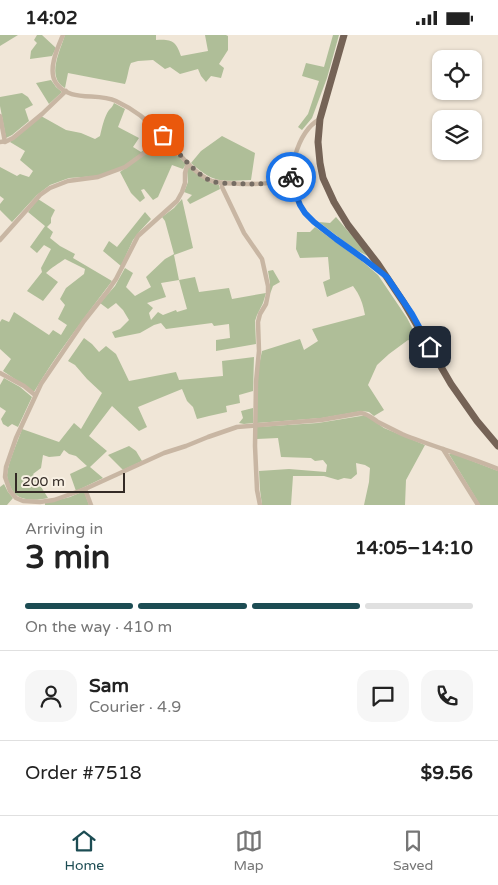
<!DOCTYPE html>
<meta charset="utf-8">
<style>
:root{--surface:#fff;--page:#f6f6f6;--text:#222;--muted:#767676;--line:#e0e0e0;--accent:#1c4c53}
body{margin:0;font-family:"Varela Round",sans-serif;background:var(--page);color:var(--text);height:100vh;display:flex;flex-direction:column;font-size:19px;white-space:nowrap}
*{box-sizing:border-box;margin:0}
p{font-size:16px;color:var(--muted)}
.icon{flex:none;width:28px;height:28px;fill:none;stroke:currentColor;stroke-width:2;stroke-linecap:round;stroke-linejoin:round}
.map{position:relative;height:470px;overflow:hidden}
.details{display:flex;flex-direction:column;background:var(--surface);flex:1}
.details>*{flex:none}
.buttons{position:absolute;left:432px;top:15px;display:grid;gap:10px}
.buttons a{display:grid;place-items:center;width:50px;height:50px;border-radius:10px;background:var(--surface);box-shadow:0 1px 4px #0004;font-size:25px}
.scale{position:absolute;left:15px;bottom:12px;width:110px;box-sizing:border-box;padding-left:5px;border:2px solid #332a25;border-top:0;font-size:14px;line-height:18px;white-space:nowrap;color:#332a25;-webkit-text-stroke:4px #f8f0e3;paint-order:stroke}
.pin{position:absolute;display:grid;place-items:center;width:42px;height:42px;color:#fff;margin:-21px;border-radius:10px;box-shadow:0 2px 8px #0006}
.courier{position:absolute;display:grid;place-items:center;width:50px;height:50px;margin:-25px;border:4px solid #1a73e8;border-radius:50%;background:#fff;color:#222;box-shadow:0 1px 6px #0007}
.headline em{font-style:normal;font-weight:700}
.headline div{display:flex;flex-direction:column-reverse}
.headline{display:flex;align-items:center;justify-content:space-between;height:85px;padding:0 25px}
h1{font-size:32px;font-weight:700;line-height:38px}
.bar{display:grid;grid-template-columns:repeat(4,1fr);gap:8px 5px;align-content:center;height:60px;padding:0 25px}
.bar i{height:6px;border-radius:4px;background:var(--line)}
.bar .selected{background:var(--accent)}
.bar p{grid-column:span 4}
.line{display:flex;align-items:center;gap:12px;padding:0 25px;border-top:1px solid var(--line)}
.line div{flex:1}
.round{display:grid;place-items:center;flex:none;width:52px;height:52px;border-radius:15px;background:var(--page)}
.status{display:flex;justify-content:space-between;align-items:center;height:35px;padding:0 25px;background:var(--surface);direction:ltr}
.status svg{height:14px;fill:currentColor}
.tabs{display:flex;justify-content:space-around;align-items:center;height:70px;border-top:1px solid var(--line);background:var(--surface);font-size:14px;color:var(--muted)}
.tabs a{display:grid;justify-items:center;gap:2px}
.tabs .selected{color:var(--accent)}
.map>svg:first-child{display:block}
</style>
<div class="status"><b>14:02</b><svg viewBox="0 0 49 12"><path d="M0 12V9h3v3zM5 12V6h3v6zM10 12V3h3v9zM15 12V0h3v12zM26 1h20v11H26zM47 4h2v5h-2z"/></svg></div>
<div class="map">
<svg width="498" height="470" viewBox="0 0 498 470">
<rect width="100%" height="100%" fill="#f0e6d7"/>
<g fill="#afbe98" fill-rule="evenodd">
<path d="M0 0H18L0 11Z"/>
<path d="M37 0H42L56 13 52 21 30 24 31 16 37 8 34 5Z"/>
<path d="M65 0H156V5C172 4 176 6 181 21L208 16 205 0H226L228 1V15L219 29 224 33 221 43 211 41 206 47 201 41 198 34 180 39 170 32 165 34 153 25 138 26 131 28C128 34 128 42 125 49L68 38 65 53C46 42 60 16 65 0Z"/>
<path d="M333 0H339L327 43 312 83 302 95 298 92 308 79 319 46 302 41 306 28 324 32Z"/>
<path d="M51 45 56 52 62 57 49 69 36 48Z"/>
<path d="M22 58 28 62 33 70 25 74 29 86 12 100 6 103 0 71V62Z"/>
<path d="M114 68 125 74 118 92 139 103 133 112 141 117 155 106 153 100 154 97 140 83 157 97 162 103 124 131 97 141 69 143 50 150 37 160 12 187 0 175V169L4 164 0 161V132L17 141 20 139 29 142 33 136 20 125 25 116 10 107 41 81 66 95 81 98 95 104 100 101C102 93 104 82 109 75 111 73 113 71 114 68Z"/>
<path d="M222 101 255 118 251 145C220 146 215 149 191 128L201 116Z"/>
<path d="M165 105 176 119 186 129 183 134 172 130 158 162 153 165 144 154 141 155 145 163 140 167 131 158 120 137Z"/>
<path d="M189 131C198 139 206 148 219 150L220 154 190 169 187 165 192 160 184 157 188 147 187 135Z"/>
<path d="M38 164 55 175 51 183V188L47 192 53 197 50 203 60 211 75 219 73 223 112 246C85 282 57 318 34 357L3 336 11 324 0 314V287L2 284 9 287 14 277 49 300 53 295 61 300 67 290 58 284 65 270 60 264 66 253 84 239 85 234 65 224C58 229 52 232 46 238L58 247 43 266 27 256 42 237 41 233 51 214 44 210 37 218 30 212 45 191 28 177Z"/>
<path d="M182 164 193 213 174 220 179 245 195 242 199 257 229 253 232 264 266 258 263 268 257 280 255 286 256 309 216 316V305L230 303 229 289 214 291 212 288 166 294 161 288 154 290 140 298 115 303 112 297 120 294 129 285 123 275 116 268 108 274 100 268 115 251 125 233 133 238 126 252 135 261 151 252 146 242 165 224 174 219 165 186 162 182 174 173ZM179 245 187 274 177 277 176 275 163 280 158 277 151 285 149 278 153 273 147 268 166 262 161 248Z"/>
<path d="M145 177 151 184 140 196 133 205 121 231 103 216 109 206 117 212Z"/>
<path d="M336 182 370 222 354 214 319 187 330 188Z"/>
<path d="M315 192 363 227 378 240 407 283 423 314 420 316 414 308 408 305 389 319 377 330 368 350 384 375 374 381 369 377 362 376 322 383 257 388V340L262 316 300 304 304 315 318 306 312 294 365 280C363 269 360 260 353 251L327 262 323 247 330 244 328 222 300 223 296 214 297 197H310Z"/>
<path d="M273 235 280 247 273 251 270 259V248L268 236Z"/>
<path d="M84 303 92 309 99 317 106 311 116 319 129 346 176 337 179 345 223 341 222 326 254 322 253 356 239 360 240 368 226 371 227 377 209 381 197 384 193 372 187 366 182 354 138 372 147 392 139 396 112 371 89 401 107 416 90 432 103 443 76 456 70 439 87 431 76 421 69 419 64 415 60 421 49 422 43 420 41 433 33 439 48 463C34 466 16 467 10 451 9 448 7 444 7 440 8 427 18 406 22 394L59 407 74 388 81 394 102 358 87 344 75 330 68 326Z"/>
<path d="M4 343 20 352 32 362 18 392 12 389 8 392 3 389 1 384 6 376 0 372V350Z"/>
<path d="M253 373V388L244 389 239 388 243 383 241 376Z"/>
<path d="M361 381H367L384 393 425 410 406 445 405 470H364L369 447 370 433 365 430 356 428 357 439 351 444 344 443 338 445 324 441H293L291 470H262L260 455 259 436 289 434 326 437 327 430 323 425 315 426 311 423 281 422 278 403 257 404V392L318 388Z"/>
<path d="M129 411 136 416 142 426 123 435 108 420Z"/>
<path d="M449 419H454L498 436V470H480Z"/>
<path d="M4 449 8 457 13 463 7 470H0V452Z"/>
<path d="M84 456 89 470H45V468L70 462Z"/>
</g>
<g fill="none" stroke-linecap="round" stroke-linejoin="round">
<g stroke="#c8b6a3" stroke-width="4.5">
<path d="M63 0C58 12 47 35 56 48 70 68 97 57 116 66 133 74 149 86 162 100 177 115 192 138 212 146 221 149 233 148 243 149 260 149 276 149 291 142"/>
<path d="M0 81 5 107"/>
<path d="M320 84C307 91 299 107 295 121 282 169 316 191 351 215 361 222 371 230 382 238"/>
<path d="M0 107 7 106 13 103 42 79 66 56"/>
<path d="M188 128 185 138V148L182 157 177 166 138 201 116 244 107 257 84 286 41 349 16 403 6 432 5 442 10 456 16 463 23 466 40 467 54 465 85 454 164 418 186 411 208 402 237 392 321 385 361 378C368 379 372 383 378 387 386 391 394 395 402 399 434 412 467 421 498 434"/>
<path d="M222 148V152L244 198 262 224 268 251V259L266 269 260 279 258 287 259 316 256 347 255 411 257 455 260 470"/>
<path d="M0 205 40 160 50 153 68 146 98 142 125 132 165 103"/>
<path d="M0 338 24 351 35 360"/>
<path d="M443 414 478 470"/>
<path d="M85 454 91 470"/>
</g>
<path stroke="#756356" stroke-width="7" d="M344 0 320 84 318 107 320 128 323 143 334 167 348 190 378 229 404 268 451 349 477 386 498 411"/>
</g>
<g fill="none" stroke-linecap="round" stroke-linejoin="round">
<path stroke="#756c63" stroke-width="5" stroke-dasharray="0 9" d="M163 100C175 114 197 142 214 147 224 149 236 148 246 149 262 149 276 149 291 142"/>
<path stroke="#1a73e8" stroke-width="6" d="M291 142 295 157 300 170 305 178 314 187 336 204 364 224 387 242 412 279 430 312"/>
</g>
</svg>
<div class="buttons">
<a><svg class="icon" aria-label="locate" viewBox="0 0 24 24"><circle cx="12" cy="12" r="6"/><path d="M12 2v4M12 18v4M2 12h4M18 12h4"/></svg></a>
<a><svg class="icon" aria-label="layers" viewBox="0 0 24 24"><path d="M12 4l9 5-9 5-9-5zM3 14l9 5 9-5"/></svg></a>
</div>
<div class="scale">200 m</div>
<div class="pin" style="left:163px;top:100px;background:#ea580c"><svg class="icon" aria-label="bag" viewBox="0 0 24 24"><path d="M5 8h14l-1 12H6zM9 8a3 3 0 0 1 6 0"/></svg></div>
<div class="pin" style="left:430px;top:312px;background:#1f2937"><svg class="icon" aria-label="home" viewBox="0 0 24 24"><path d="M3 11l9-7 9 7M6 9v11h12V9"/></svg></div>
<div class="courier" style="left:291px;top:142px"><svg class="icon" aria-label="bike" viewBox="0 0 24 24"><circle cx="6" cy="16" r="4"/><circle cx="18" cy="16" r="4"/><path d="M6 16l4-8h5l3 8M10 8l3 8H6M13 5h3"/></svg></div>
</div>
<section class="details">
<div class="headline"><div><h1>3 min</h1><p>Arriving in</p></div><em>14:05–14:10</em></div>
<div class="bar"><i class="selected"></i><i class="selected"></i><i class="selected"></i><i></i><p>On the way · 410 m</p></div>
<div class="line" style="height:90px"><a class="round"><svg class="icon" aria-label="person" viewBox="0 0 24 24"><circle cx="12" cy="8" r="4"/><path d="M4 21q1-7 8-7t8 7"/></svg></a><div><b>Sam</b><p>Courier · 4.9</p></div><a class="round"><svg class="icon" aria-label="chat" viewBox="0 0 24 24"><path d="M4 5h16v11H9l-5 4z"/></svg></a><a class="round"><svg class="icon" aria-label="phone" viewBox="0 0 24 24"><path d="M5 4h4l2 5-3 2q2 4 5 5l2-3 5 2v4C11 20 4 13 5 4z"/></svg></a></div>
<div class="line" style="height:65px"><div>Order #7518</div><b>$9.56</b></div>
</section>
<nav class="tabs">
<a class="selected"><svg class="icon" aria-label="home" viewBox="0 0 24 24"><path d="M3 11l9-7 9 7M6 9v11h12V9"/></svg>Home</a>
<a><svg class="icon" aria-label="map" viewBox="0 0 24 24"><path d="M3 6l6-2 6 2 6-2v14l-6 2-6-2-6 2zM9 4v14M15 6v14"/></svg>Map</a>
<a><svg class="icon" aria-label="saved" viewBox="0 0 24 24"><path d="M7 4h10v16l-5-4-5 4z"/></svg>Saved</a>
</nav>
